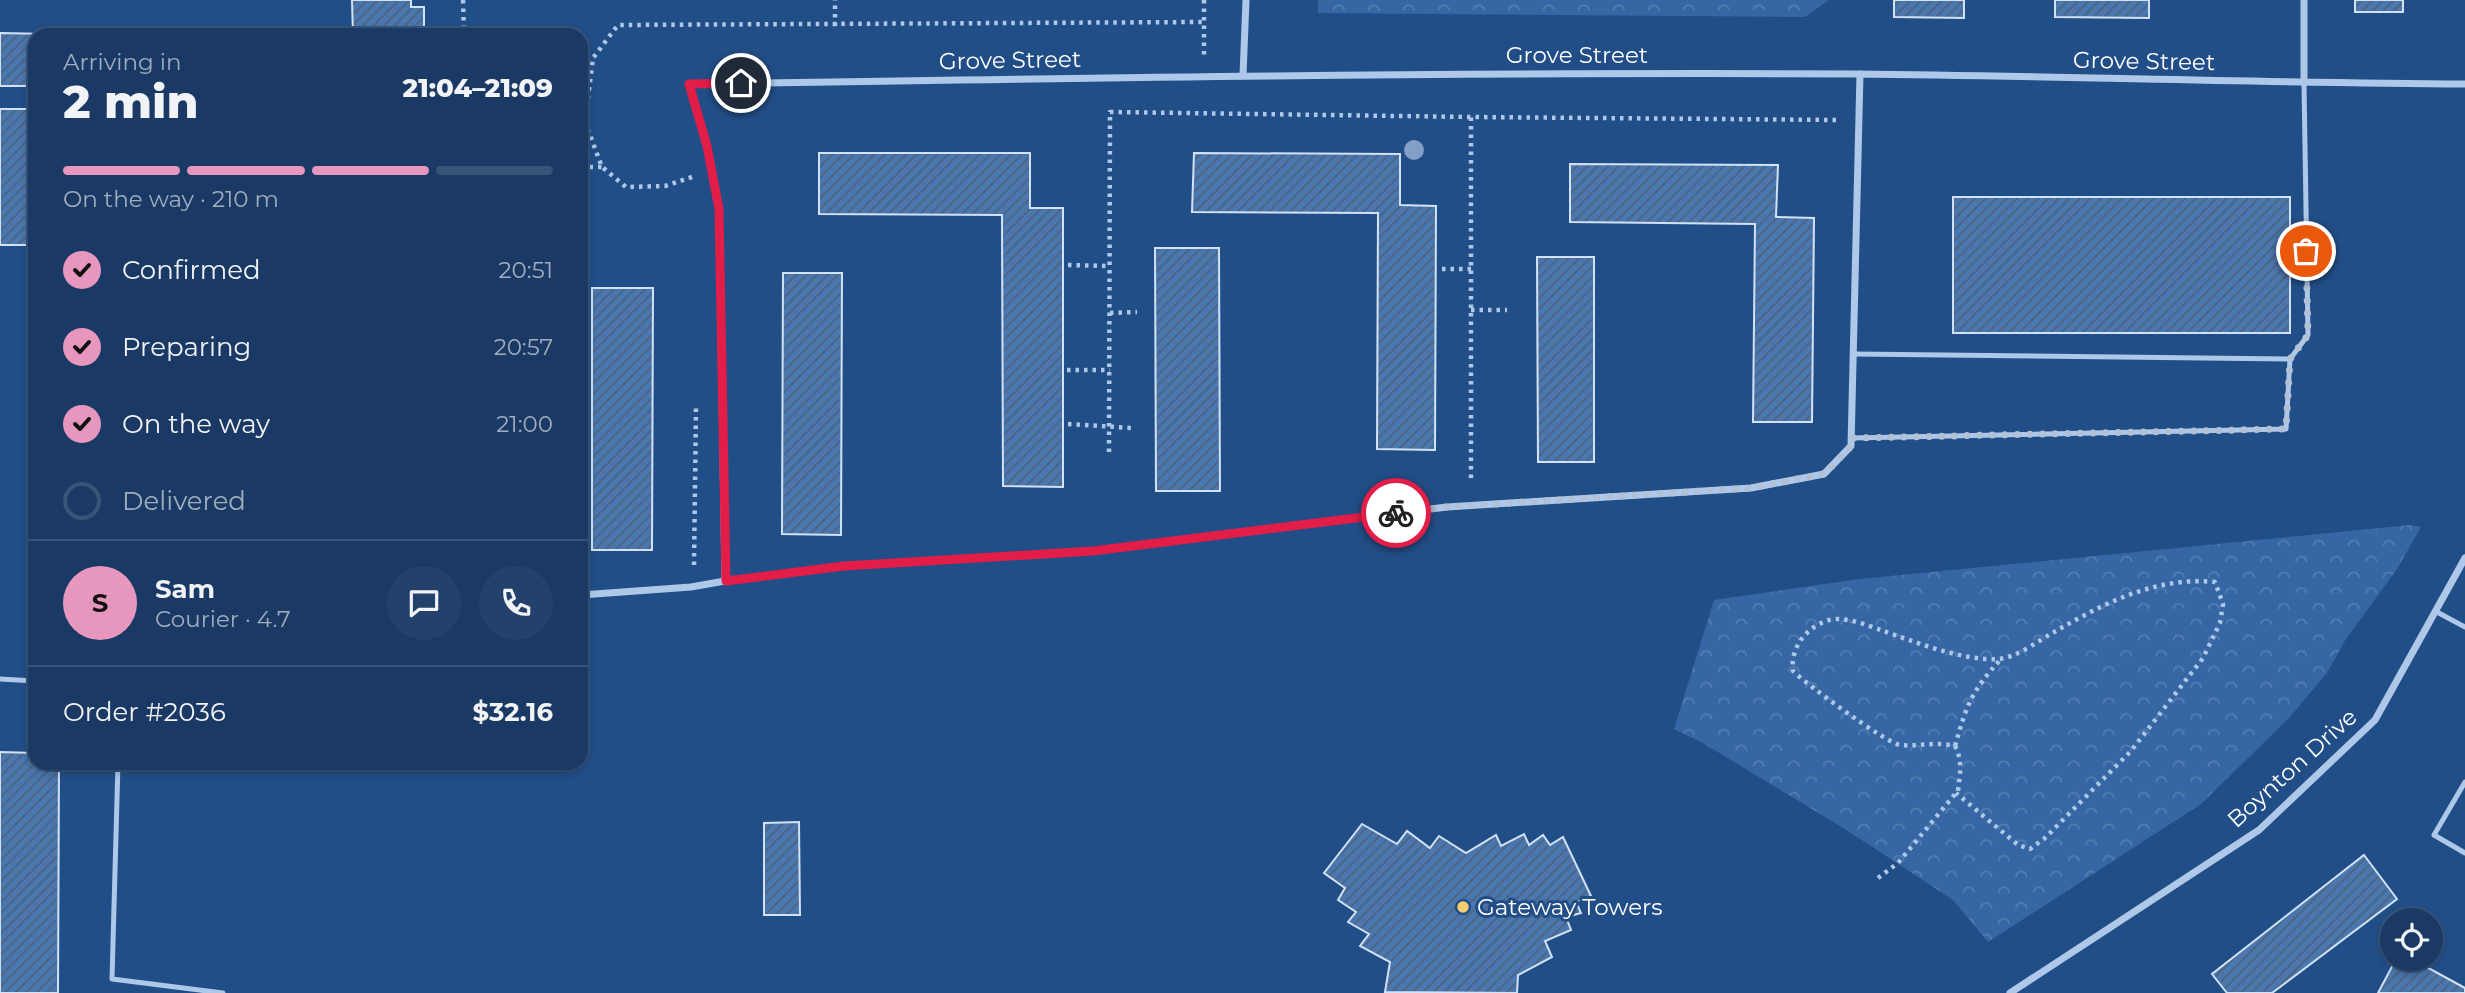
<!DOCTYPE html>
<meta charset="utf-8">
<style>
:root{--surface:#1a3a65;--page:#23416b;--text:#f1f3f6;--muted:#9fadbf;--line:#385479;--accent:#e797bd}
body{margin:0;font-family:Montserrat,sans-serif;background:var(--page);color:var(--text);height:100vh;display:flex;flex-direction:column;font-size:26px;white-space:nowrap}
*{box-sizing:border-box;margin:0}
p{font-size:23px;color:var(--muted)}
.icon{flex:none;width:38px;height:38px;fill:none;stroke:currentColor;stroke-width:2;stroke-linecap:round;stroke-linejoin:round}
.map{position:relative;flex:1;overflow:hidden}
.drawer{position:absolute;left:28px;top:28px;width:560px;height:742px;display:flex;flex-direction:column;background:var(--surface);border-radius:21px;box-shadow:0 4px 10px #0003,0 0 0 2px var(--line)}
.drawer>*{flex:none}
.fabs{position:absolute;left:2380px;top:908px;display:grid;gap:14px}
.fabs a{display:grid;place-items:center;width:63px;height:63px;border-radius:50%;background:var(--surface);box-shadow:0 4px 10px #0003,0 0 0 2px var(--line);font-size:35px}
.pin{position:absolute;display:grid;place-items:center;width:60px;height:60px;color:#fff;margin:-30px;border:4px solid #fff;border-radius:50%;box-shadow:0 2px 7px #0007}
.courier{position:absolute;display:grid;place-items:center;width:70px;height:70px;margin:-35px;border:5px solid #e11d48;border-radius:50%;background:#fff;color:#222;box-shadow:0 2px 9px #0007}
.headline em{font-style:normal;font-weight:800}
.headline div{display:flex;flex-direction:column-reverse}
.headline{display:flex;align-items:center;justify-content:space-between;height:119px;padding:0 35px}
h1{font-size:46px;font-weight:800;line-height:52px}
.bar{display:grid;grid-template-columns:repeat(4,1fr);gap:10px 7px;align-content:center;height:84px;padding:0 35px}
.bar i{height:9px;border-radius:5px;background:var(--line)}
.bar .selected{background:var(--accent)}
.bar p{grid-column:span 4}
.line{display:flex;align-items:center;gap:18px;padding:0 35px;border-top:2px solid var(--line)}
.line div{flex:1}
.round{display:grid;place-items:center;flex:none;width:74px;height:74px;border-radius:37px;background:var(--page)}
ol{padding:0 35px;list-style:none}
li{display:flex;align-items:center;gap:21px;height:77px}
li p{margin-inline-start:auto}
li .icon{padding:7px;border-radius:50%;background:var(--accent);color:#111;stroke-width:4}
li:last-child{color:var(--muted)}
li i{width:38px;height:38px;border:4px solid var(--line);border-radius:50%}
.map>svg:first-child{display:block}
</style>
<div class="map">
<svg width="2465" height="993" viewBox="0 0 2465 993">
<defs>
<pattern id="park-crowns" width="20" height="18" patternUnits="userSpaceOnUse" patternTransform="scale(1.75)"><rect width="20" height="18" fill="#3667a4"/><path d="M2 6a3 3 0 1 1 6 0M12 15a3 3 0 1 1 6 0" fill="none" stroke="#547eb2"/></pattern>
<pattern id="building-hatch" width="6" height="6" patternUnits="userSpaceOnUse" patternTransform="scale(1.75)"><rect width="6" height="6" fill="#4b77af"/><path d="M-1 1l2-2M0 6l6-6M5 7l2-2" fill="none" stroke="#4c627e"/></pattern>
</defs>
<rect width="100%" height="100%" fill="#224e87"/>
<g fill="url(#park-crowns)">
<path d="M1318 0H1829L1805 17 1318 13Z"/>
<path d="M2411 525 2421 527 2397 569 2344 642 2327 673 2289 718 2201 804 1988 942 1953 900 1848 831 1703 743 1674 729 1714 600 1860 579Z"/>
</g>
<g fill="url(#building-hatch)" stroke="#d1e2f7" stroke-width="2">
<path d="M352 0H411V7H424V35H353Z"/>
<path d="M1894 0H1964V18L1894 17Z"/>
<path d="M2055 0H2149V18L2055 17Z"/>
<rect x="2355" y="0" width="48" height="12"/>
<path d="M0 33 101 35H35V86H0Z"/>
<rect x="0" y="109" width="35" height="136"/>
<path d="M819 153H1030V208H1063V487L1003 486 1002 215 819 214Z"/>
<path d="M1194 153 1400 154V205L1436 206 1435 450 1377 449 1378 213 1192 212Z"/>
<path d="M1570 164 1778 165 1776 217 1814 218 1812 422H1753L1755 224 1570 222Z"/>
<rect x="1953" y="197" width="337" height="136"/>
<path d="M1155 248H1219L1220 491H1156Z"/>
<path d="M1537 257H1594V462H1538Z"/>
<path d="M783 273H842L841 535 782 534Z"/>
<path d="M592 288H653L652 550H592Z"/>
<path d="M0 752 35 753V763H59L58 993H0Z"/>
<path d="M799 822 800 915H764V823Z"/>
<path d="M1362 824 1397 844 1407 831 1430 848 1439 836 1466 853 1496 835 1501 846 1524 834 1529 845 1543 835 1550 845 1563 837 1591 896 1576 902 1581 913 1566 917 1571 930 1545 941 1552 957 1518 975 1517 993 1385 992 1390 962 1360 946 1369 934 1348 922 1356 912 1338 900 1345 888 1324 873Z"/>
<path d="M2364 855 2397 899 2272 993H2227L2212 974Z"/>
<path d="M2396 959H2412L2465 988V993H2378Z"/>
</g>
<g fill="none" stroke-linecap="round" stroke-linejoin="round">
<g stroke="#adc8e9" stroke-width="4.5" stroke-dasharray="3.5 5" stroke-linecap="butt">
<path d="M463 0 464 35"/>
<path d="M1204 0V55"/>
<path d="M835 26V0"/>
<path d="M581 167H602"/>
<path d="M692 177 665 186 626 187 602 167 585 122 593 58 618 25 1204 22"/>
<path d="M1068 265 1109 266"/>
<path d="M1442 269H1471"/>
<path d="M1471 310H1507"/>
<path d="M1110 313 1137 312"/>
<path d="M1067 370H1110"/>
<path d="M1068 424 1132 428"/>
<path d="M1109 452 1110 112 1471 117"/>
<path d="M1471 478V117L1838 120"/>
<path d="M694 565 696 406"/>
<path d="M1955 746C1967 704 1971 692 2001 659"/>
<path d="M1878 878 1898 863 1956 793 1958 791C1960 774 1963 761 1955 746 1936 741 1919 747 1900 745 1886 743 1806 684 1793 671 1790 648 1806 627 1829 620 1845 616 1866 625 1881 630 1915 642 1962 661 1999 659 2018 657 2039 640 2056 631 2104 603 2158 576 2215 582L2223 604 2220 623 2203 658 2131 751 2045 838 2030 849 2018 845 1956 793"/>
</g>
<g stroke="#adc8e9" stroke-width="5">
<path d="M2290 359 2308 335 2304 83"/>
<path d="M1852 438 2286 429 2290 359 1854 354"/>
<path d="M2435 611 2465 627"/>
<path d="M0 679 35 681"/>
<path d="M118 763 112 979 223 993"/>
<path d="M2465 782 2434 835 2465 853"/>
</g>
<g stroke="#adc8e9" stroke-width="7">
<path d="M1860 74 1851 446 1824 474 1751 488 1447 507 1093 551 844 566 725 581 719 209 707 146 689 84C1078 78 1468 72 1858 74 2060 76 2263 83 2465 84"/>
<path d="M1243 75 1246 0"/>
<path d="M2304 83V0"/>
<path d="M581 595 691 587 725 581"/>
<path d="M2010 993 2259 830 2375 720 2465 558"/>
</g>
</g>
<circle fill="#829fc5" cx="1414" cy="150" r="10"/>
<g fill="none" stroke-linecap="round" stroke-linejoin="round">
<path stroke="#b2c1d5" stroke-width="7" stroke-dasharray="0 12.6" d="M1396 513 1447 507 1751 488 1824 474 1851 446 1852 438 2286 429 2290 359 2308 335 2306 251"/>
<path stroke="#e11d48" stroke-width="9" d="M741 83 689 84 707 146 719 209 726 581 844 566 1093 551 1396 513"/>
</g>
<circle fill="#f5cf6f" stroke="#224e87" stroke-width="2.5" cx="1463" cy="907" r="7"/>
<g text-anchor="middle" stroke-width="6" stroke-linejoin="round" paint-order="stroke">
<g font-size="23" fill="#fff" stroke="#224e87">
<text x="1577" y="63">Grove Street</text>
<text transform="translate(1010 60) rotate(-1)" y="8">Grove Street</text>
<text transform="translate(2144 61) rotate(1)" y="8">Grove Street</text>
<text transform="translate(2292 768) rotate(-42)" y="8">Boynton Drive</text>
</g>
<g font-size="23" fill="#fff" stroke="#224e87" text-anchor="start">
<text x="1477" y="915">Gateway Towers</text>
</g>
</g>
</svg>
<div class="fabs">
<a><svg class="icon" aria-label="locate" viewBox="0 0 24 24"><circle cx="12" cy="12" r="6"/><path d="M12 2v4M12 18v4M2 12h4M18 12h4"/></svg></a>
</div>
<div class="pin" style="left:2306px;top:251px;background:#ea580c"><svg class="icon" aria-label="bag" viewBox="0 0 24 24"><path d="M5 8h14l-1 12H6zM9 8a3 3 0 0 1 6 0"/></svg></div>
<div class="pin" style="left:741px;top:83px;background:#1f2937"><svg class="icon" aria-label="home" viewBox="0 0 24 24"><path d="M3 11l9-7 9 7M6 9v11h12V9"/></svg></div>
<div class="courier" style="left:1396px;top:513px"><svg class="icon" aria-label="bike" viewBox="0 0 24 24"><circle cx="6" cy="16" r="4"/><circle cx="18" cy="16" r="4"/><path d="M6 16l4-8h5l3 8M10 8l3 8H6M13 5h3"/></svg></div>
<section class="drawer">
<div class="headline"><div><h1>2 min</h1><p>Arriving in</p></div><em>21:04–21:09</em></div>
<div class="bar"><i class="selected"></i><i class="selected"></i><i class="selected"></i><i></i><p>On the way · 210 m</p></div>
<ol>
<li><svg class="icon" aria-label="check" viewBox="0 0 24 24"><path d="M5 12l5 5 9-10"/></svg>Confirmed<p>20:51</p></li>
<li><svg class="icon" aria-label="check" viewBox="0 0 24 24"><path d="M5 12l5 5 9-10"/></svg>Preparing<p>20:57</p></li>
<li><svg class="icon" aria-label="check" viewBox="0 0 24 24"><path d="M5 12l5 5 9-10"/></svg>On the way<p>21:00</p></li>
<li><i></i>Delivered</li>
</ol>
<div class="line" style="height:126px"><b class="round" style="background:var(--accent);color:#111">S</b><div><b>Sam</b><p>Courier · 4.7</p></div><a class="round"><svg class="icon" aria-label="chat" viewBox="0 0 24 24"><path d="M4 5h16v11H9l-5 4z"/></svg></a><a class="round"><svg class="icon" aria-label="phone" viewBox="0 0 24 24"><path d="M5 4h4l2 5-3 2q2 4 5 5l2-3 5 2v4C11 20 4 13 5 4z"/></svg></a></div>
<div class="line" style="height:91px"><div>Order #2036</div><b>$32.16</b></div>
</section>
</div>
